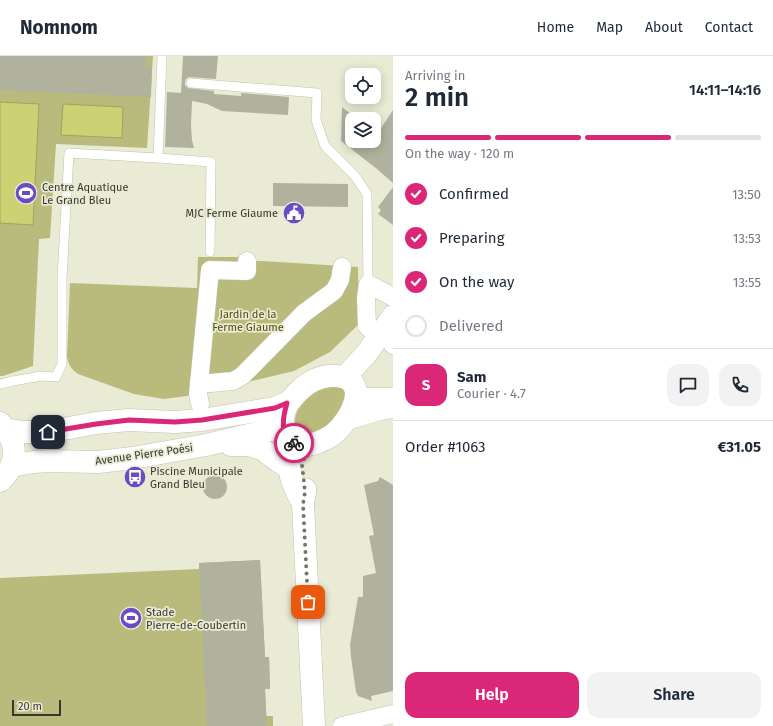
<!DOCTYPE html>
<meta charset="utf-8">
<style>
:root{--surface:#fff;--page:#f2f2f3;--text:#1f2937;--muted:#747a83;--line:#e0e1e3;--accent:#db2777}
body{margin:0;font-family:"Fira Sans",sans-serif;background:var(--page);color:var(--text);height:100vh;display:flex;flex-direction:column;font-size:15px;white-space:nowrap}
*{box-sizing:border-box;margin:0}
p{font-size:13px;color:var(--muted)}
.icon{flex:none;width:22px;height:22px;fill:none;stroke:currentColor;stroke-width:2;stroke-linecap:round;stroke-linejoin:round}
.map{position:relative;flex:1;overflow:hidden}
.drawer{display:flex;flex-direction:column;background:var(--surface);width:380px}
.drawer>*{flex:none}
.buttons{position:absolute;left:345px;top:12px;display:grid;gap:8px}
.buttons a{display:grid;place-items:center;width:36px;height:36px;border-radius:8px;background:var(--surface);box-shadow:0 2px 10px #0003;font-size:20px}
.scale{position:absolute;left:12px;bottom:10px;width:49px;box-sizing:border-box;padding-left:4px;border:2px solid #37372e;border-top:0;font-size:11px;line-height:14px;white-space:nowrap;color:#37372e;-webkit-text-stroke:3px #eaebd5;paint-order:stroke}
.pin{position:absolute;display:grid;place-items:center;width:34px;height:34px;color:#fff;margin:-17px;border-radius:8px;box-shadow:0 2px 6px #0006}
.courier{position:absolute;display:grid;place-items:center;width:40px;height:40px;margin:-20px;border:3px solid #db2777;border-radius:50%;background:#fff;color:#222;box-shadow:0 1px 5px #0007}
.headline em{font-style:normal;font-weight:600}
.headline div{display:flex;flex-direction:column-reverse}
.headline{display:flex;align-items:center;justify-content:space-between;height:68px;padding:0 12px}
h1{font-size:26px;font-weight:600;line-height:30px}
.bar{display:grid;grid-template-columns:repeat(4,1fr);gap:6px 4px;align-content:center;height:48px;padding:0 12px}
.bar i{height:5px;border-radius:3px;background:var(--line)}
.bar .current{background:var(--accent)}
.bar p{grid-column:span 4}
.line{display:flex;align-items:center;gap:10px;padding:0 12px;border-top:1px solid var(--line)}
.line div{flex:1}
.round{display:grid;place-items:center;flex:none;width:42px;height:42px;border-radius:12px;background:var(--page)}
ol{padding:0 12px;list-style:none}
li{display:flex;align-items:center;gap:12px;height:44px}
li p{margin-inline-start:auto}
li .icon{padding:4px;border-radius:50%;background:var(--accent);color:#fff;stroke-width:4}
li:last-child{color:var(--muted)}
li i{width:22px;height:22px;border:2px solid var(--line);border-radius:50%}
.primary-button{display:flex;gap:8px;margin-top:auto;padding:8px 12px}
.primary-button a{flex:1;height:46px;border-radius:12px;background:var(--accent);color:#fff;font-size:16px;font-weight:600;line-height:46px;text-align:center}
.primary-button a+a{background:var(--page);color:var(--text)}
header{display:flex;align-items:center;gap:24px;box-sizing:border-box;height:56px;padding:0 20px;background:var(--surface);border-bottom:1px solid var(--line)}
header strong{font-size:19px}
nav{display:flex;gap:22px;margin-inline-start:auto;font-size:14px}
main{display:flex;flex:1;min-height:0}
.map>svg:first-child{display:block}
</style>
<header>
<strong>Nomnom</strong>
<nav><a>Home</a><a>Map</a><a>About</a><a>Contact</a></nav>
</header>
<main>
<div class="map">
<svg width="393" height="670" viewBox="0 0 393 670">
<rect width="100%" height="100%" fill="#eaebd5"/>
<g fill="#b9bb7d">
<path d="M0 0H153L147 92 56 88 50 182 39 183 33 310 3 320H0Z"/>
<path d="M198 201H243V205H263L358 211 359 268 330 296 294 315 194 339 164 343 134 338 78 318C71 313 68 308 67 300L70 227 197 232Z"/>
<path d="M339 329C342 332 345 334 346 339 347 342 345 350 343 353 342 356 339 358 337 360 329 368 313 385 300 375 284 362 311 334 324 330 328 329 334 329 339 329Z"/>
<path d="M260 504 265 601H269L270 633H265L266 660H273V670H0V522L199 513V507Z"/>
</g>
<g fill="#ced074" stroke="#a1a25f">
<path d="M0 46 39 48 33 169 0 167Z"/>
<path d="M63 48 123 51 122 82 61 79Z"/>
</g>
<g fill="#b1b29d">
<path d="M0 0H147L146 11H152L151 41 0 34Z"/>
<path d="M183 0H218L216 23 189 21 186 23 185 26V29L188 32 214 35V38L241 40V37L289 41 288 59 222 55 207 48 192 45 191 70 192 84 194 92 165 91 167 36 181 37Z"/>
<path d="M342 51 357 63H352V85H374V76L377 78 393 54V127L377 113 341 85Z"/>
<path d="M273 127 348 128V151L273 150Z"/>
<path d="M393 131V169L378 158 381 154 378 151Z"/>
<circle cx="215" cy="431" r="12"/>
<path d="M380 421 393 429V635L371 640 372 645 358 640 356 636 351 601 350 589 358 541H363V520L376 517 369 480 374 479 364 429 378 425Z"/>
<path d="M260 504 265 601H269L270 633H265L267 670H207L199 507Z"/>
</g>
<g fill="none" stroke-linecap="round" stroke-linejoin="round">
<g stroke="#c2c3ae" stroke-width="10">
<g id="lane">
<path d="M191 27 317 37 316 64 325 90 355 120 367 138 368 228"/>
<path d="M158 102 162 0"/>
<path d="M0 328 13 325 41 320 56 321 62 308V222L69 97 158 102 211 106 210 196"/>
</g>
</g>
<g stroke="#c2c3ae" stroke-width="19">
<g id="street">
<path d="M378 281 367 270 366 242 368 228 393 241"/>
<path d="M392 285 393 289"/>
<path d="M199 328 233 325 242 320 304 257 334 235 340 224 342 211"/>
<path d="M357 341H393"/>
<path d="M200 348 198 338 210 214 247 215V205"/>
<path d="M346 365 380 355 393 353"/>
<path d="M342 670 393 658"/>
</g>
</g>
<g stroke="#c2c3ae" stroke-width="23">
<g id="secondary">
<path d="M345 321 367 297 393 260"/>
<path d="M0 367C18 385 19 408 0 425"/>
<path d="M6 373 21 376H47L96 367 129 364 175 366 202 364 275 352 287 347"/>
<path d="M286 381C291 385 297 389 302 390 303 390 308 389 308 389 316 388 324 384 331 380 350 367 374 322 335 320 319 319 305 328 295 339 291 344 287 347 285 354 283 359 283 367 284 372 284 376 286 380 286 384 287 393 287 402 289 411 291 424 296 436 303 448"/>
<path d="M231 389H248L262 393 278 405 289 411"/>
<path d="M11 410 34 406 49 405 98 406 133 402 206 389 283 371"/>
<path d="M305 433V436L303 448 314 670"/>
</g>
</g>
<use href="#lane" stroke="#fff" stroke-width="9"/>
<use href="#street" stroke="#fff" stroke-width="18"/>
<use href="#secondary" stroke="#fff" stroke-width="22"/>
</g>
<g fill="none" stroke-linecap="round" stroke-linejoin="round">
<path stroke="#767668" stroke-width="4" stroke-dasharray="0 7.2" d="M294 387 303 390 312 388 306 397 302 408 305 436 303 448 308 546"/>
<path stroke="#db2777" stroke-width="5" d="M48 376 96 368 129 364 175 366 202 364 275 352 287 347C284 357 281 371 286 380 287 383 291 385 294 387"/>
</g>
<defs>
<g id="stadium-disc" transform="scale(1.15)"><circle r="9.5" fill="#694cc5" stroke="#eaebd5"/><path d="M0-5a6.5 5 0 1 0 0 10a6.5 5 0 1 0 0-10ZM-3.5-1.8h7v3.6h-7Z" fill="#fff"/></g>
<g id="civic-disc" transform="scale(1.15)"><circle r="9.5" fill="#694cc5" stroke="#eaebd5"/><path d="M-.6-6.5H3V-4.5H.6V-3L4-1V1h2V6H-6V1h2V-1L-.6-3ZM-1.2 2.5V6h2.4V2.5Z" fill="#fff"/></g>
<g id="bus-disc" transform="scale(1.15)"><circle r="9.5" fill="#694cc5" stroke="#eaebd5"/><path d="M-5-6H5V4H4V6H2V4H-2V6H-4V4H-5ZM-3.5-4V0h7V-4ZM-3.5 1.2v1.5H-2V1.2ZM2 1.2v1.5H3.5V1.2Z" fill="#fff"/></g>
</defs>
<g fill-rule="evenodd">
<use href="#stadium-disc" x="26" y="137"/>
<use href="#civic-disc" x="294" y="157"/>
<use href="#bus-disc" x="135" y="421"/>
<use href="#stadium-disc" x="131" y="562"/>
</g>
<g text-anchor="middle" stroke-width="3.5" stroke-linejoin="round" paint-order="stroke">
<g font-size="11" fill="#37372e" stroke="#eaebd5" text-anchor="start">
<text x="42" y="135">Centre Aquatique<tspan x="42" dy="13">Le Grand Bleu</tspan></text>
<text x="278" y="161" text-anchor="end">MJC Ferme Giaume</text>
<text x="150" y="419">Piscine Municipale<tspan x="150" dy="13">Grand Bleu</tspan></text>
<text x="146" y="560">Stade<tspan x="146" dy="13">Pierre-de-Coubertin</tspan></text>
</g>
<g font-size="11" fill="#4e4e04" stroke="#eaebd5">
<text x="248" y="262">Jardin de la<tspan x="248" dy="13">Ferme Giaume</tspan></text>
</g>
<g font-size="11" fill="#37372e" stroke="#eaebd5">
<text transform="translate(144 398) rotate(-8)" y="4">Avenue Pierre Poési</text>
</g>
</g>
</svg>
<div class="buttons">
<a><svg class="icon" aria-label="locate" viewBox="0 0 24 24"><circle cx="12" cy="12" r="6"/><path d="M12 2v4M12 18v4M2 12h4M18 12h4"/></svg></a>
<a><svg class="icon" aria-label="layers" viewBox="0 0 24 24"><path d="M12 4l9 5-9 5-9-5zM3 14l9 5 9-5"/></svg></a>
</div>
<div class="scale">20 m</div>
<div class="pin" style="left:308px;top:546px;background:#ea580c"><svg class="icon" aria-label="bag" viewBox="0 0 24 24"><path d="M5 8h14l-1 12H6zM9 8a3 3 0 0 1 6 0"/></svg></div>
<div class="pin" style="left:48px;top:376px;background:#1f2937"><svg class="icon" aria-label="home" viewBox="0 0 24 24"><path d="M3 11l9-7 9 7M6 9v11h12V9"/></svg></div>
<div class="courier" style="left:294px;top:387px"><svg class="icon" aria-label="bike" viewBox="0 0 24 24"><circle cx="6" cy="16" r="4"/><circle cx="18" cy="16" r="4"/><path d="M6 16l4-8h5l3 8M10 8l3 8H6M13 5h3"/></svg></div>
</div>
<section class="drawer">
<div class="headline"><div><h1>2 min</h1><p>Arriving in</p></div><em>14:11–14:16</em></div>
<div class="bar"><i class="current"></i><i class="current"></i><i class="current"></i><i></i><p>On the way · 120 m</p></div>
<ol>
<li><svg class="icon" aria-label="check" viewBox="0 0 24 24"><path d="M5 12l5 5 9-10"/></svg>Confirmed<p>13:50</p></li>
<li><svg class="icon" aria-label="check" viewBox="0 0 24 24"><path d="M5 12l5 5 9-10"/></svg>Preparing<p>13:53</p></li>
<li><svg class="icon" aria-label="check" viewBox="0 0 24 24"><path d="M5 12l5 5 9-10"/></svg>On the way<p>13:55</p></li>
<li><i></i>Delivered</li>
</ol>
<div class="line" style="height:72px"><b class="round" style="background:var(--accent);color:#fff">S</b><div><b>Sam</b><p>Courier · 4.7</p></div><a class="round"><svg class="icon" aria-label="chat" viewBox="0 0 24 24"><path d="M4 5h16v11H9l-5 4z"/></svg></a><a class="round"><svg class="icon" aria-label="phone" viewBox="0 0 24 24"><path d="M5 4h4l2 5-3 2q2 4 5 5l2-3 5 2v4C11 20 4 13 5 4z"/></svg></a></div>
<div class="line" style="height:52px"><div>Order #1063</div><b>€31.05</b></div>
<div class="primary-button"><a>Help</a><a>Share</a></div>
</section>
</main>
